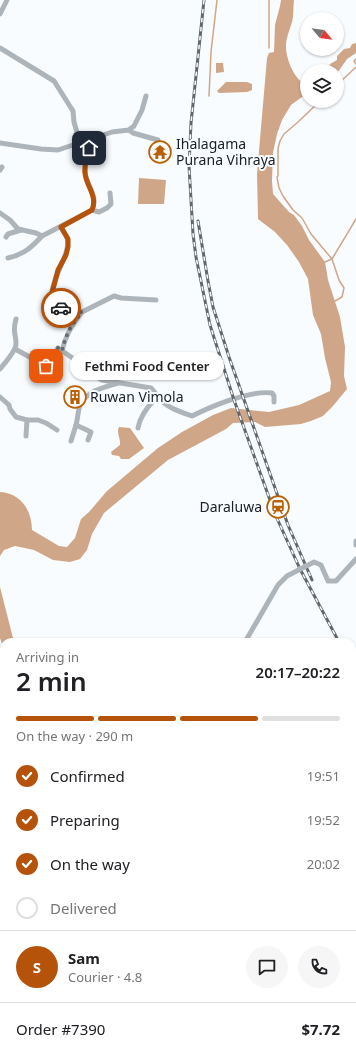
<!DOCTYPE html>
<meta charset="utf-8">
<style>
:root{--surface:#fff;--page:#f6f6f6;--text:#202124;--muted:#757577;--line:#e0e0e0;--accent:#b45309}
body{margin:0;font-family:"Noto Sans",sans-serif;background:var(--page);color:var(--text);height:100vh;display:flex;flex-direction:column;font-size:15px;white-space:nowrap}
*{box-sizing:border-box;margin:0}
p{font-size:13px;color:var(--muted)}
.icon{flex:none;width:22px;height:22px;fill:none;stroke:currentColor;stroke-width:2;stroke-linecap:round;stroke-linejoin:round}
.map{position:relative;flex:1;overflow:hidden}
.drawer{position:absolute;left:0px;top:638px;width:356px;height:424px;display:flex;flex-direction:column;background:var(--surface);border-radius:12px 12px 0 0;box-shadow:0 1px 3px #0004}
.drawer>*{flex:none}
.needle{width:26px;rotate:119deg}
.buttons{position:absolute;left:300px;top:12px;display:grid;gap:8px}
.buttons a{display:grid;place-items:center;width:44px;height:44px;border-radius:50%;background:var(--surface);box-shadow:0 1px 3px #0004;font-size:20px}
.pin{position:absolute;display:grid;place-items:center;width:34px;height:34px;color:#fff;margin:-17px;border-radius:8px;box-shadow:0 2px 6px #0006}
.courier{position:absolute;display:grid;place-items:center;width:40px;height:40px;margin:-20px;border:3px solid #b45309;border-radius:50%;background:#fff;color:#222;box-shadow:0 1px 5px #0007}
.bubble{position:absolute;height:28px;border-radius:14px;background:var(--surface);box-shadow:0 1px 3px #0004;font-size:13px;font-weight:600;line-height:28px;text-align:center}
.overview em{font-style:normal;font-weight:600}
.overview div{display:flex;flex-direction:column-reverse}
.overview{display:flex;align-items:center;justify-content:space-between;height:68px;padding:0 16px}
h1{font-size:26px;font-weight:600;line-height:30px}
.bar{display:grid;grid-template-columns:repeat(4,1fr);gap:6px 4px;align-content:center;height:48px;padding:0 16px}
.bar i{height:5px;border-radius:3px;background:var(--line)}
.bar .active{background:var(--accent)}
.bar p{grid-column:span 4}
.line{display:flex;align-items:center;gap:10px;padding:0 16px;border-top:1px solid var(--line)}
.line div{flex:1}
.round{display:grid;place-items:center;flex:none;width:42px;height:42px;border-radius:21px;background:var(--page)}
ol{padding:0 16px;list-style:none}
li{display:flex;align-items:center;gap:12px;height:44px}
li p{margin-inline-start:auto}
li .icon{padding:4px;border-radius:50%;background:var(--accent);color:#fff;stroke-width:4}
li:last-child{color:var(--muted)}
li i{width:22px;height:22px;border:2px solid var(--line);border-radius:50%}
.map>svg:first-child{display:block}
</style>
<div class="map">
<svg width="356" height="1062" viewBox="0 0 356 1062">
<rect width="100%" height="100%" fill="#f8fcff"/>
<g fill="#d0a689">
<path d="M281 0H294C293 7 294 15 292 22 290 29 286 38 286 46 286 59 294 80 307 85V95L302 97 291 105 282 120 277 134 273 153 272 181 273 194 289 212 294 215 302 226 309 240 325 262 328 280 340 317 345 347 344 376 347 389 333 406 323 416 311 421 301 424 265 427 255 422 233 423 226 429 168 460 104 513 92 534 87 550 80 559 70 562 53 560 34 550 15 546 4 550 0 556V492C21 493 32 511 32 530L59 546 67 547 75 538 81 519 89 512 107 491 158 448 182 432 213 415 231 408 269 412 299 405 330 391 331 382 325 358 321 334 313 315 308 279 299 262 287 245 275 232 258 219 257 174 267 58 269 53 274 52 275 25 280 6Z"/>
<path d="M356 43V53L347 59 338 72 337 74V71H328L330 64 337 60V56L344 49 350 48 352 44Z"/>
<path d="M216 63H223L224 72 216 73Z"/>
<path d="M226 82H247L252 84V90L247 92 219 93 217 91Z"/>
<path d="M139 178 166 180 164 204H138Z"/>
<path d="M119 427 130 428 144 448 129 459H121L119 456 112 455 111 452 120 445C121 439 116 433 119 427Z"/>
<path d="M0 587 14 642H4V650L0 638Z"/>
</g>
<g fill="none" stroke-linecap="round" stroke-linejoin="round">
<g stroke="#d0a689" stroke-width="1.5">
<path d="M269 48V0"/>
<path d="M356 59 354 61 356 64"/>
<path d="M337 85 356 67"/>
<path d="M209 96 211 52 217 0"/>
<path d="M320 101 298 122 284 134 280 141 278 148V176L277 177 279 188 283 196 293 210 302 218 311 234 332 259 339 280 344 288 342 297 335 301"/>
<path d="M325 262 332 259 356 219"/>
<path d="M352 950 356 954"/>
<path d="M352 1031 356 1027"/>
<path d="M320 1062 323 1058"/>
</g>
<path stroke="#d0a689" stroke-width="8" d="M352 770 356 763"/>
<g stroke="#adb5ba" stroke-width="5">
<path d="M0 14 7 0"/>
<path d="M0 48 54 81 73 111 74 122 80 143"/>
<path d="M129 130 133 133 158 140"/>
<path d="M0 143 41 149 58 150 112 132 129 130 134 126 142 110 146 96"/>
<path d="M0 170 2 167"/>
<path d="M92 210 99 212 107 208 111 204 110 193"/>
<path d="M0 213 10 220 18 229 36 233 42 236 92 210C98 198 89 188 86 177 83 167 88 149 90 139"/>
<path d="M61 227C63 231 66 234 67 238 72 250 53 277 52 292 52 296 55 301 56 304L70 313 82 312 114 296 121 298 156 300"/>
<path d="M6 237 8 234 21 230"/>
<path d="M8 258C24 254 31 248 42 236"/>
<path d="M15 349 46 366 58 348 74 359 87 371 102 380 151 388C154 391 156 394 159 398 167 408 181 412 192 416 212 406 250 390 272 393L274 396V402"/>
<path d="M62 351C65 337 72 324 82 312"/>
<path d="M0 369C4 364 16 351 16 344 16 332 12 333 16 319"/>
<path d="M0 397 9 405 10 409 16 417 27 420H38L46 423 57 430"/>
<path d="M138 428C140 416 148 406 156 398H159"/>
<path d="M26 436 27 420"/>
<path d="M88 440 91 432 76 425C78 418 78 408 81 403 89 390 105 387 118 383"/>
<path d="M71 441 76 425"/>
<path d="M356 541V545"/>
<path d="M0 812 4 810"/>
<path d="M92 1058 94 1062"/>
<path d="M177 1062 179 1058"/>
</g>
<g stroke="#61676b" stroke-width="3">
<g id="rail">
<path d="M204 0 191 123 189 166 193 234 196 257 210 325 234 400 275 514 300 569 339 642"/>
<path d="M198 221 208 281 213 307 229 357 288 525 312 580"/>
<path d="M352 656 356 664"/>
<path d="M352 666 356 673"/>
</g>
</g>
<use href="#rail" stroke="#f8fcff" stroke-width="1.5" stroke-dasharray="4.5" stroke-linecap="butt"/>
<path stroke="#adb5ba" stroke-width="5" d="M245 642 278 585 287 576 314 562 321 565 328 581H336L356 559"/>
</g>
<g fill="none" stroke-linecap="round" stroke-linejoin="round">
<path stroke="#676c71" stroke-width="4" stroke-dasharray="0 7.2" d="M46 366 58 348 62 351C65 336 72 323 82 312L70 313 61 308"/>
<path stroke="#b45309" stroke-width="5" d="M61 308 56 304 52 293 58 270 66 255 68 247V239L61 227 92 210C98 196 86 186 85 173 84 165 87 155 89 148"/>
</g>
<defs>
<g id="temple-ring" transform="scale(1.15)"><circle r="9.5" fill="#f8fcff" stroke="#bb6002" stroke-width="1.5"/><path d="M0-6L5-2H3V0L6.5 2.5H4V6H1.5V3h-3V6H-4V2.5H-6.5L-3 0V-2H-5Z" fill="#bb6002"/></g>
<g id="building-ring" transform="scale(1.15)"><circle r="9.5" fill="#f8fcff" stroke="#bb6002" stroke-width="1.5"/><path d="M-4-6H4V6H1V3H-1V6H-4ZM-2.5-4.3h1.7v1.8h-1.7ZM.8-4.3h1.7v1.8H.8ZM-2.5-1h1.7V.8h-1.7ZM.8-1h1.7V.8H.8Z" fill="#bb6002"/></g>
<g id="station-ring" transform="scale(1.15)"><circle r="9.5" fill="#f8fcff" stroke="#bb6002" stroke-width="1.5"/><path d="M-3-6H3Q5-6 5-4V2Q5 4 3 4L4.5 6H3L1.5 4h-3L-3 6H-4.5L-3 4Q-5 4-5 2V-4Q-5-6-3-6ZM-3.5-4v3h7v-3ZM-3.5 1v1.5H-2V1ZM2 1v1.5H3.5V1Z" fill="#bb6002"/></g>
</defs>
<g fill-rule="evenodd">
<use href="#temple-ring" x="160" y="152"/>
<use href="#building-ring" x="75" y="397"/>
<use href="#station-ring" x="278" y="507"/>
</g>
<g text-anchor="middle" stroke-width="4" stroke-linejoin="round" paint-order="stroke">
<g font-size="14" fill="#191f24" stroke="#f8fcff" text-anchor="start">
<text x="176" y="149">Ihalagama<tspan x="176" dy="16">Purana Vihraya</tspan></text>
<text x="90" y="402">Ruwan Vimola</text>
<text x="262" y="512" text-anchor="end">Daraluwa</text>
</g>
</g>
</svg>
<div class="buttons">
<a><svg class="needle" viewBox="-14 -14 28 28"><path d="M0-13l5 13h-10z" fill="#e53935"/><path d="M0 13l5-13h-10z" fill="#757577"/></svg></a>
<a><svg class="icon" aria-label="layers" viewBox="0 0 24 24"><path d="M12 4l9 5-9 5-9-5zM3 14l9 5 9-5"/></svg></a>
</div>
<div class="pin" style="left:46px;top:366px;background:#ea580c"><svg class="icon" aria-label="bag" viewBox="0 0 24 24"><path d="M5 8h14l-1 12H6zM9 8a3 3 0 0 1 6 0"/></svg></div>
<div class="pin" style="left:89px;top:148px;background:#1f2937"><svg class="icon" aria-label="home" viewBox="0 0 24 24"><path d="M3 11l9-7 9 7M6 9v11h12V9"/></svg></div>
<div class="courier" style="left:61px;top:308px"><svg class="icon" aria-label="car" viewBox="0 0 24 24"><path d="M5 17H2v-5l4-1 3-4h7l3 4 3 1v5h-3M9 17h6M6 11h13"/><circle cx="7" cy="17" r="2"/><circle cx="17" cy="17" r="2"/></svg></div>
<div class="bubble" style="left:70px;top:352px;width:154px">Fethmi Food Center</div>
<section class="drawer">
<div class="overview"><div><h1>2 min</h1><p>Arriving in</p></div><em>20:17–20:22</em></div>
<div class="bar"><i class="active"></i><i class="active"></i><i class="active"></i><i></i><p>On the way · 290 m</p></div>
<ol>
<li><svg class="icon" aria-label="check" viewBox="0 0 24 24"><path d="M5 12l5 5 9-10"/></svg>Confirmed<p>19:51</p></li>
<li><svg class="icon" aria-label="check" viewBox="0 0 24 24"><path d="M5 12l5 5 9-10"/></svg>Preparing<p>19:52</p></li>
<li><svg class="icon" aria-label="check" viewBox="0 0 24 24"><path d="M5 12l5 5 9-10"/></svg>On the way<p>20:02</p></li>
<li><i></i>Delivered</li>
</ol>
<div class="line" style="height:72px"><b class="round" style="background:var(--accent);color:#fff">S</b><div><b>Sam</b><p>Courier · 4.8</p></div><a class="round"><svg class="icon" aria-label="chat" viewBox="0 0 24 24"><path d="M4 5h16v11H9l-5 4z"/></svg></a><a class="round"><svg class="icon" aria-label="phone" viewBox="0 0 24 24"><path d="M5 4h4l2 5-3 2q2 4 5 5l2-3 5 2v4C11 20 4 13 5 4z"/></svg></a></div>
<div class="line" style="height:52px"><div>Order #7390</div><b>$7.72</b></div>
</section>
</div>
